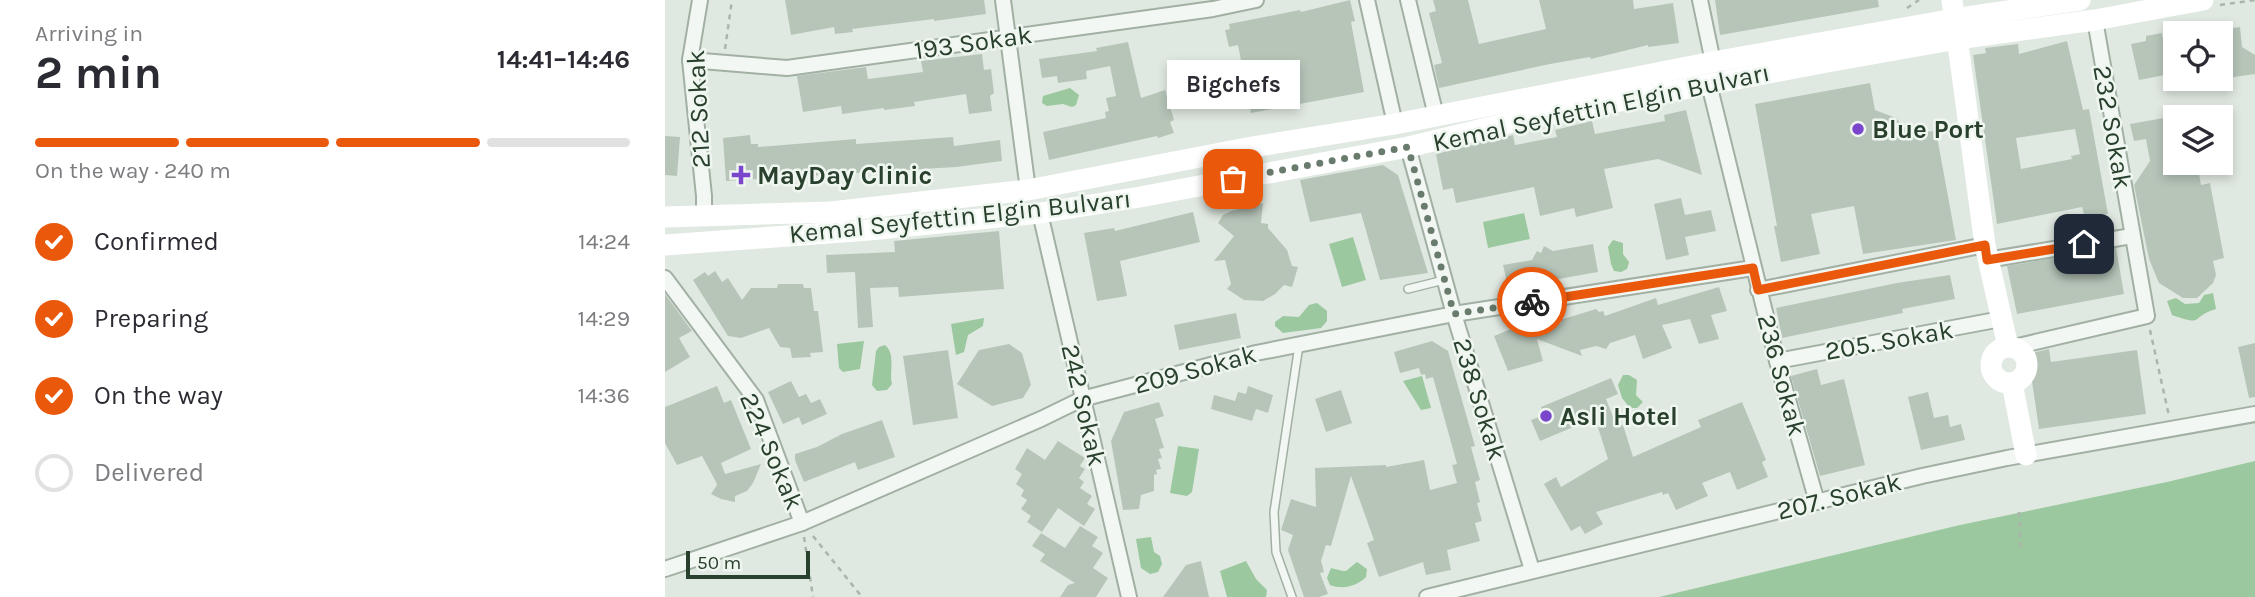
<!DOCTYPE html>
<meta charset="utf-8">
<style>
:root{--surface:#fff;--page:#f2f2f3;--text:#2b2b33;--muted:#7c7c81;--line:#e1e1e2;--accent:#ea580c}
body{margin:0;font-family:Karla,sans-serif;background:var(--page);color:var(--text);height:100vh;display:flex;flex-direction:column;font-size:26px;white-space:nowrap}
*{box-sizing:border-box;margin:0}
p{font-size:23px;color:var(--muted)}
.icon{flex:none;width:38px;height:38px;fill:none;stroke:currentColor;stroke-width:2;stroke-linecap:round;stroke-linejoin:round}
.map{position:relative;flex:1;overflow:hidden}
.details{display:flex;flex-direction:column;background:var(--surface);width:665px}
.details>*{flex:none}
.tools{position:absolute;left:1498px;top:21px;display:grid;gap:14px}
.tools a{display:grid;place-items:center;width:70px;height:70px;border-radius:0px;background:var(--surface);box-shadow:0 4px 10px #0003;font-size:35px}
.scale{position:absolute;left:21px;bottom:18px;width:124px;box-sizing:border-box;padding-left:7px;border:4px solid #29402d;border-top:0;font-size:19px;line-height:24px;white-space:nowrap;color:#29402d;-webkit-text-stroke:5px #eff6f0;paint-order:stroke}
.pin{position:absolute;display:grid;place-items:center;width:60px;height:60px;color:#fff;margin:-30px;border-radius:14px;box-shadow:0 4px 10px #0006}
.courier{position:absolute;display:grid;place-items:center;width:70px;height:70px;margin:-35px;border:5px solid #ea580c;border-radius:50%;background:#fff;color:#222;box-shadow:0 2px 9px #0007}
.bubble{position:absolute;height:49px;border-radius:0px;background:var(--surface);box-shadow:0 4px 10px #0003;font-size:23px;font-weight:700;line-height:49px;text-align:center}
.overview em{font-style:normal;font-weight:700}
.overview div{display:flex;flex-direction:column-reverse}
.overview{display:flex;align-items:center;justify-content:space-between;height:119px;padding:0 35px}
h1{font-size:46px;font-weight:700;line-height:52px}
.bar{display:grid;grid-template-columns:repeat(4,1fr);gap:10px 7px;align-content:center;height:84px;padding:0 35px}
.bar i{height:9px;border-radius:5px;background:var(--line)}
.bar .selected{background:var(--accent)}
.bar p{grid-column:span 4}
ol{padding:0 35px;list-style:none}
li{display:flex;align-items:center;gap:21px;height:77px}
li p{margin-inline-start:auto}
li .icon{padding:7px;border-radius:50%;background:var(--accent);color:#fff;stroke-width:4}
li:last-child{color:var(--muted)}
li i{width:38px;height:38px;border:4px solid var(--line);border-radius:50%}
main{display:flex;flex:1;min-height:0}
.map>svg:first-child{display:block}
</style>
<main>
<section class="details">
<div class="overview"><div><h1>2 min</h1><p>Arriving in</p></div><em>14:41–14:46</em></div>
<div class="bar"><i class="selected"></i><i class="selected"></i><i class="selected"></i><i></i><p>On the way · 240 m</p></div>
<ol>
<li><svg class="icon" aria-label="check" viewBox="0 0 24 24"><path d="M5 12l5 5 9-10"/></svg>Confirmed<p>14:24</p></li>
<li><svg class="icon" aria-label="check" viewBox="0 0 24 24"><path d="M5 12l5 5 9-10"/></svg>Preparing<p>14:29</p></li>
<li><svg class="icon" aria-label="check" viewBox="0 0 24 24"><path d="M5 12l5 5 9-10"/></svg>On the way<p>14:36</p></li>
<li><i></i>Delivered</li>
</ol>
</section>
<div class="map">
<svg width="1590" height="597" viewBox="0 0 1590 597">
<rect width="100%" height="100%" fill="#e0e9e1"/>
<g fill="#9bc89e">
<path d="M405 88 414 95 411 105 407 107 398 104 382 106 377 103 378 96Z"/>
<path d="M859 213 865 239 823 248 818 222Z"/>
<path d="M688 237 701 280 677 287 664 244Z"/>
<path d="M948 240 958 243V254L964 262 962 269 956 272 949 271 946 264 943 247Z"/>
<path d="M1548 293 1551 309C1524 317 1541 327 1507 315L1502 301 1511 298 1520 304 1534 303 1539 295Z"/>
<path d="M652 303 662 311V321L656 328 618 333 610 326V322L618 316 634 317 644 305Z"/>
<path d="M319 318 318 326 303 335 299 352 291 355 286 324Z"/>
<path d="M199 341 195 369 178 372 174 368 172 344Z"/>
<path d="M220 345C231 354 224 371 227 384L222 390 212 391 207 385 211 351 214 347Z"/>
<path d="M958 375H964L972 380 971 395 978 402 972 408H965L957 398 953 385Z"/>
<path d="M757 376 766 408 756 410 738 381Z"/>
<path d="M513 446 534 449 527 492 522 496 505 493Z"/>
<path d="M1590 461V597H994L1295 525 1502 482Z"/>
<path d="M486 537 489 552 495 556 497 564 493 572 485 574 476 568 471 539Z"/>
<path d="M581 561 591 579 602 590 601 597H562L555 571Z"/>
<path d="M692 562 702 569 701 577C692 586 678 590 665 585L662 578 666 568C686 573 678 572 692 562Z"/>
</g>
<g fill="#b7c5b9" fill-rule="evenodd">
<path d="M120 0H319L321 14 269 21V19L187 29 188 32 170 34 169 27 126 35Z"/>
<path d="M685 0 690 21 686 22 699 92 586 113 573 45 564 47 560 30 565 29 564 24 635 10 636 12Z"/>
<path d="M768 0H803L814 44 881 29 874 0H968L969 9 1008 3 1014 43 983 47V45L926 59 925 57 885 64 774 88 769 65 777 63 764 13 771 11Z"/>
<path d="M1050 0H1213L1214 7 1055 35Z"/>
<path d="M1575 27 1577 47 1590 55V74L1556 79V30Z"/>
<path d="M1497 33V37L1510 35V73L1474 80 1466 44 1481 41V36Z"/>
<path d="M1402 41 1418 110 1424 109 1443 214 1420 218 1417 207 1332 224 1308 55 1321 53 1320 48 1353 44 1354 54ZM1410 129 1415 154 1406 156 1407 159 1356 169 1351 138Z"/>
<path d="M463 42 476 98 500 90 509 120 505 122 509 133 493 138 492 136 384 160 378 132 441 118 440 112 444 111 441 98 451 96 445 66 421 71 422 79 393 83 392 76 377 78 374 59 432 51 431 48Z"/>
<path d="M317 54 319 70 326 69 329 93 325 96 327 111 304 114 301 94 249 102 250 106 219 110V108L177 114 176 106 138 112 132 76 201 67 203 79 258 72 256 61Z"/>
<path d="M1205 83 1210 110 1231 118 1244 133 1271 131 1291 240 1198 254 1189 206 1146 214 1155 254 1116 262 1109 226H1112L1090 104Z"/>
<path d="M1021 110 1037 175 993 159 939 169 948 208 911 217 909 208 875 216 869 187 791 203 788 188 778 190 771 154 848 135 850 145 892 137 890 130 927 121 930 134 1000 121 999 115Z"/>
<path d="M1510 116V163H1532L1536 185 1545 183 1559 258 1548 261 1551 275 1548 283 1532 298H1518L1494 283 1484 259 1469 185 1485 161 1481 139 1469 141 1465 124Z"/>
<path d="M85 135 86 144H93V147L191 139V144L288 137 289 146 335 140 337 161 291 167 61 181 58 138Z"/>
<path d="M0 136 15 137 12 176 0 175Z"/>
<path d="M718 165 733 175 763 273 715 280 696 213 645 222 635 180Z"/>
<path d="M1016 198 1020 215 1046 210 1051 231 1020 237 1024 255 1001 260 989 204Z"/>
<path d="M598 203 596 223 603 224V228L622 250 627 266 633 267 627 287 619 285 610 294 598 301 579 300 562 289 566 284 560 260 549 261 569 236 553 223 558 215 566 211Z"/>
<path d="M528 212 535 242 455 261 462 296 432 301 419 233 449 228 450 231Z"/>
<path d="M334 231 339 289 234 297 233 287 205 288 208 327 193 328 190 272 162 273 161 255 230 252 229 241Z"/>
<path d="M928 244 933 272 871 283 870 277 842 282 838 265 867 260 872 251 876 253 879 246 888 251Z"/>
<path d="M1451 248 1459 294 1352 314 1342 266Z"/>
<path d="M50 271 57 282 63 278 77 300 86 288H112L113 284H138L139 288H146L149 311H153L158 352 145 353 146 357 127 358 125 348 115 347 104 328 76 338 63 336 28 280 40 272 43 276Z"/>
<path d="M1285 275 1290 299 1237 309 1238 313 1117 338 1111 308 1232 283Z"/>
<path d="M1054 287 1062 311 1046 315 1054 339 1034 344 1025 319 997 325 1007 348 978 359 970 335 945 343 941 349 931 346 915 350 917 356 872 339 878 361 843 371 829 336 856 325 858 313 865 312 870 332 896 323 895 320 931 309 934 312 938 311 940 316 991 298 993 305Z"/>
<path d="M0 294 27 331 14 338 25 357 0 372Z"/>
<path d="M571 313 576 338 514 350 509 325Z"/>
<path d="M767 341 783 351 810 446 806 447 815 480 810 482 815 502 812 503 817 521 810 523 815 541 782 550 786 570 761 575 758 562 714 577 702 543 709 540 686 476 666 546 661 545 656 561 659 572 655 573 663 594 654 597H639L623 550 628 535 616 530 626 499 651 507 650 468 721 465V467L759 460 765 490 792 483 787 465 792 464 768 377 761 379 760 374 756 375 754 368 735 373 729 352Z"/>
<path d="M1590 343V397L1584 398 1573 347Z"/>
<path d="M344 344 357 353 366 385 358 398 327 406 292 384 314 350Z"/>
<path d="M1384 349 1386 362 1472 350 1481 414 1374 429 1363 354Z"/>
<path d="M283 350 293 418 248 425 238 356Z"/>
<path d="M1152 369 1156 385 1179 379 1200 465 1155 476 1126 376Z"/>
<path d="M946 378 953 394 941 399 952 427 958 425 968 457 1036 427 1033 420 1077 402 1101 460 1097 462 1103 477 1072 490 1065 472 1037 483 1043 496 1011 510 1003 493 998 495 997 492 931 512 938 524 920 534 915 526 906 531 879 484 891 477 896 487 943 459 930 418 875 441 866 420 879 415 876 407Z"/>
<path d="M126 381 134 397 141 394 146 403 155 399 162 414 137 425 134 417 118 424 103 392Z"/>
<path d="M52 386 59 403 66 400 86 449 56 463 60 474 96 464 88 483 82 491 70 496V502L56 499 46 494 52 485 51 482 37 456 12 465 0 443V407Z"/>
<path d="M583 386 608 395 603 413 591 409 587 421 546 409 549 395 570 401 573 392 581 394Z"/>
<path d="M676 390 687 423 661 432 650 399Z"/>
<path d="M1263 392 1269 418 1283 415 1285 427 1296 424 1300 440 1256 450 1243 397Z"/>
<path d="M494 402 499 416 490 419 499 448 494 449 497 458 493 459 496 469 491 470 492 474 489 475V491L476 495 474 509 458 510 446 441 459 412Z"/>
<path d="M217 420 230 457 193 470 190 462 139 482 130 460V454L152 447 177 434Z"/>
<path d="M393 441 420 458 415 466 420 469 414 478 419 482 415 488 427 496 422 504 430 509 419 526 393 508 377 532 362 522 366 516 356 509 362 500 356 496 359 490 351 484 357 474 350 469 362 448 380 460Z"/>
<path d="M415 526 433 537 427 546 438 553 428 568 443 578 431 597H395L403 585 410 583 375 561 380 554 367 546 376 533 400 548Z"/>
<path d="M536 561 544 597H498L521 565Z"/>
</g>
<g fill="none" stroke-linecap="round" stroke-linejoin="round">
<g stroke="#a2b0a4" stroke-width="10">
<g id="lane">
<path d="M743 289 779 280"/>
<path d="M627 597 611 552 609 512 634 345"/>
</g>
</g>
<g stroke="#a2b0a4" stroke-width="18">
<g id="street">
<path d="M35 0 25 60 39 196V217"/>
<path d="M338 0 363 190"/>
<path d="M702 0 730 124"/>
<path d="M743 0 771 116"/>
<path d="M1035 0 1048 62"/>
<path d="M25 60 122 68 548 9 591 0"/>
<path d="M1044 84 1112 361 1152 502"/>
<path d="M743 147 789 314 867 570"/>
<path d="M375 213 464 597"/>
<path d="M1322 260 1467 236"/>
<path d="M0 278 91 400 137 523"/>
<path d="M1093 290 1320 245"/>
<path d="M1349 347 1482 316 1430 20"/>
<path d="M1112 361 1336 319"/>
<path d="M0 569 137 523 376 419 417 399 591 353 789 314 1088 268"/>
<path d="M762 597 1257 476 1342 458 1590 414"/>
</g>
</g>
<g stroke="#aab5ac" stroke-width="2.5" stroke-dasharray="5 5" stroke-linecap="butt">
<path d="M1555 5 1590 0"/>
<path d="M1242 8 1254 0"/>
<path d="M60 49 67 0"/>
<path d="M1485 330 1504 416"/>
<path d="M1354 512 1356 549"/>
<path d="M148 536 197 597"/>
<path d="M139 537 148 597"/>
</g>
<use href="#lane" stroke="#f2f7f3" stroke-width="7"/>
<use href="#street" stroke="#f2f7f3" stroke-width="14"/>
<g stroke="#fff" stroke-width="21">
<path d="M1287 0 1320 245 1343 347"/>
<path d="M0 217 166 212 363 190 587 147 730 124 1048 62 1289 19 1415 0"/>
<path d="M0 245 204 230 375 213 475 197 743 147 860 119 1162 62 1292 39 1430 20 1538 0"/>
<circle cx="1344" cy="365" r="18"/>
<path d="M1347 383 1361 455"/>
</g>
</g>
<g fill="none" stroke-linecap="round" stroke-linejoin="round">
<path stroke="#697b6c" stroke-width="7" stroke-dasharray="0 12.6" d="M568 179 743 147 789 314 867 302"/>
<path stroke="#ea580c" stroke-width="9" d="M867 302 1088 268 1093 290 1320 245 1322 260 1419 244"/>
</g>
<g fill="#7a46cc" stroke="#eff6f0" stroke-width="2.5">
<circle cx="1193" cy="129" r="7"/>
<path d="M72.5 164.5h7v7h7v7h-7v7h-7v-7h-7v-7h7z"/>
<circle cx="881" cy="416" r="7"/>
</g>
<g text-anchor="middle" stroke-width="5" stroke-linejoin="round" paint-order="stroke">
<g font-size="26" fill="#29402d" stroke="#eff6f0">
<text transform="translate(308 42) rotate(-8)" y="9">193 Sokak</text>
<text transform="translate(936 107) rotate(-12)" y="9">Kemal Seyfettin Elgin Bulvarı</text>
<text transform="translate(33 109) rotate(-93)" y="9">212 Sokak</text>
<text transform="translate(1448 127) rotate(80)" y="9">232 Sokak</text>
<text transform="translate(295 216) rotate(-6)" y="9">Kemal Seyfettin Elgin Bulvarı</text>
<text transform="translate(1224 340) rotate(-10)" y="9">205. Sokak</text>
<text transform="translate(530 369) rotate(-15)" y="9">209 Sokak</text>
<text transform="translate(1117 375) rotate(75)" y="9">236 Sokak</text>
<text transform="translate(815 399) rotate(73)" y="9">238 Sokak</text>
<text transform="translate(419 405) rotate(77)" y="9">242 Sokak</text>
<text transform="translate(107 451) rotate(67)" y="9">224 Sokak</text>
<text transform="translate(1174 496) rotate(-14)" y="9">207. Sokak</text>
</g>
<g font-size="26" font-weight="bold" fill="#29402d" stroke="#eff6f0" text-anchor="start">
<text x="1207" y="138">Blue Port</text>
<text x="92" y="184">MayDay Clinic</text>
<text x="895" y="425">Asli Hotel</text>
</g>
</g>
</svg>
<div class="tools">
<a><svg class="icon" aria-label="locate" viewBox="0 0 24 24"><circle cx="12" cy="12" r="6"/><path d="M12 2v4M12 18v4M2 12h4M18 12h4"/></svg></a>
<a><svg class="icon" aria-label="layers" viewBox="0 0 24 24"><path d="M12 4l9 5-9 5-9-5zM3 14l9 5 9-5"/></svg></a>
</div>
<div class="scale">50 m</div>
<div class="pin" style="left:568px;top:179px;background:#ea580c"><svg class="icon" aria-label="bag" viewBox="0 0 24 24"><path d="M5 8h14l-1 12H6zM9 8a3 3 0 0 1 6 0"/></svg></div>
<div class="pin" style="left:1419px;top:244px;background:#1f2937"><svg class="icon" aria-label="home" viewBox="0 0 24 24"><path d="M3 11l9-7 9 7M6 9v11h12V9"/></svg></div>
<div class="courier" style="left:867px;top:302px"><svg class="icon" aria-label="bike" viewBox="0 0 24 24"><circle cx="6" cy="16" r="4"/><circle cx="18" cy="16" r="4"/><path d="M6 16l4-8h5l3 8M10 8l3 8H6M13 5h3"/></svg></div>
<div class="bubble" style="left:502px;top:60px;width:133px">Bigchefs</div>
</div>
</main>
